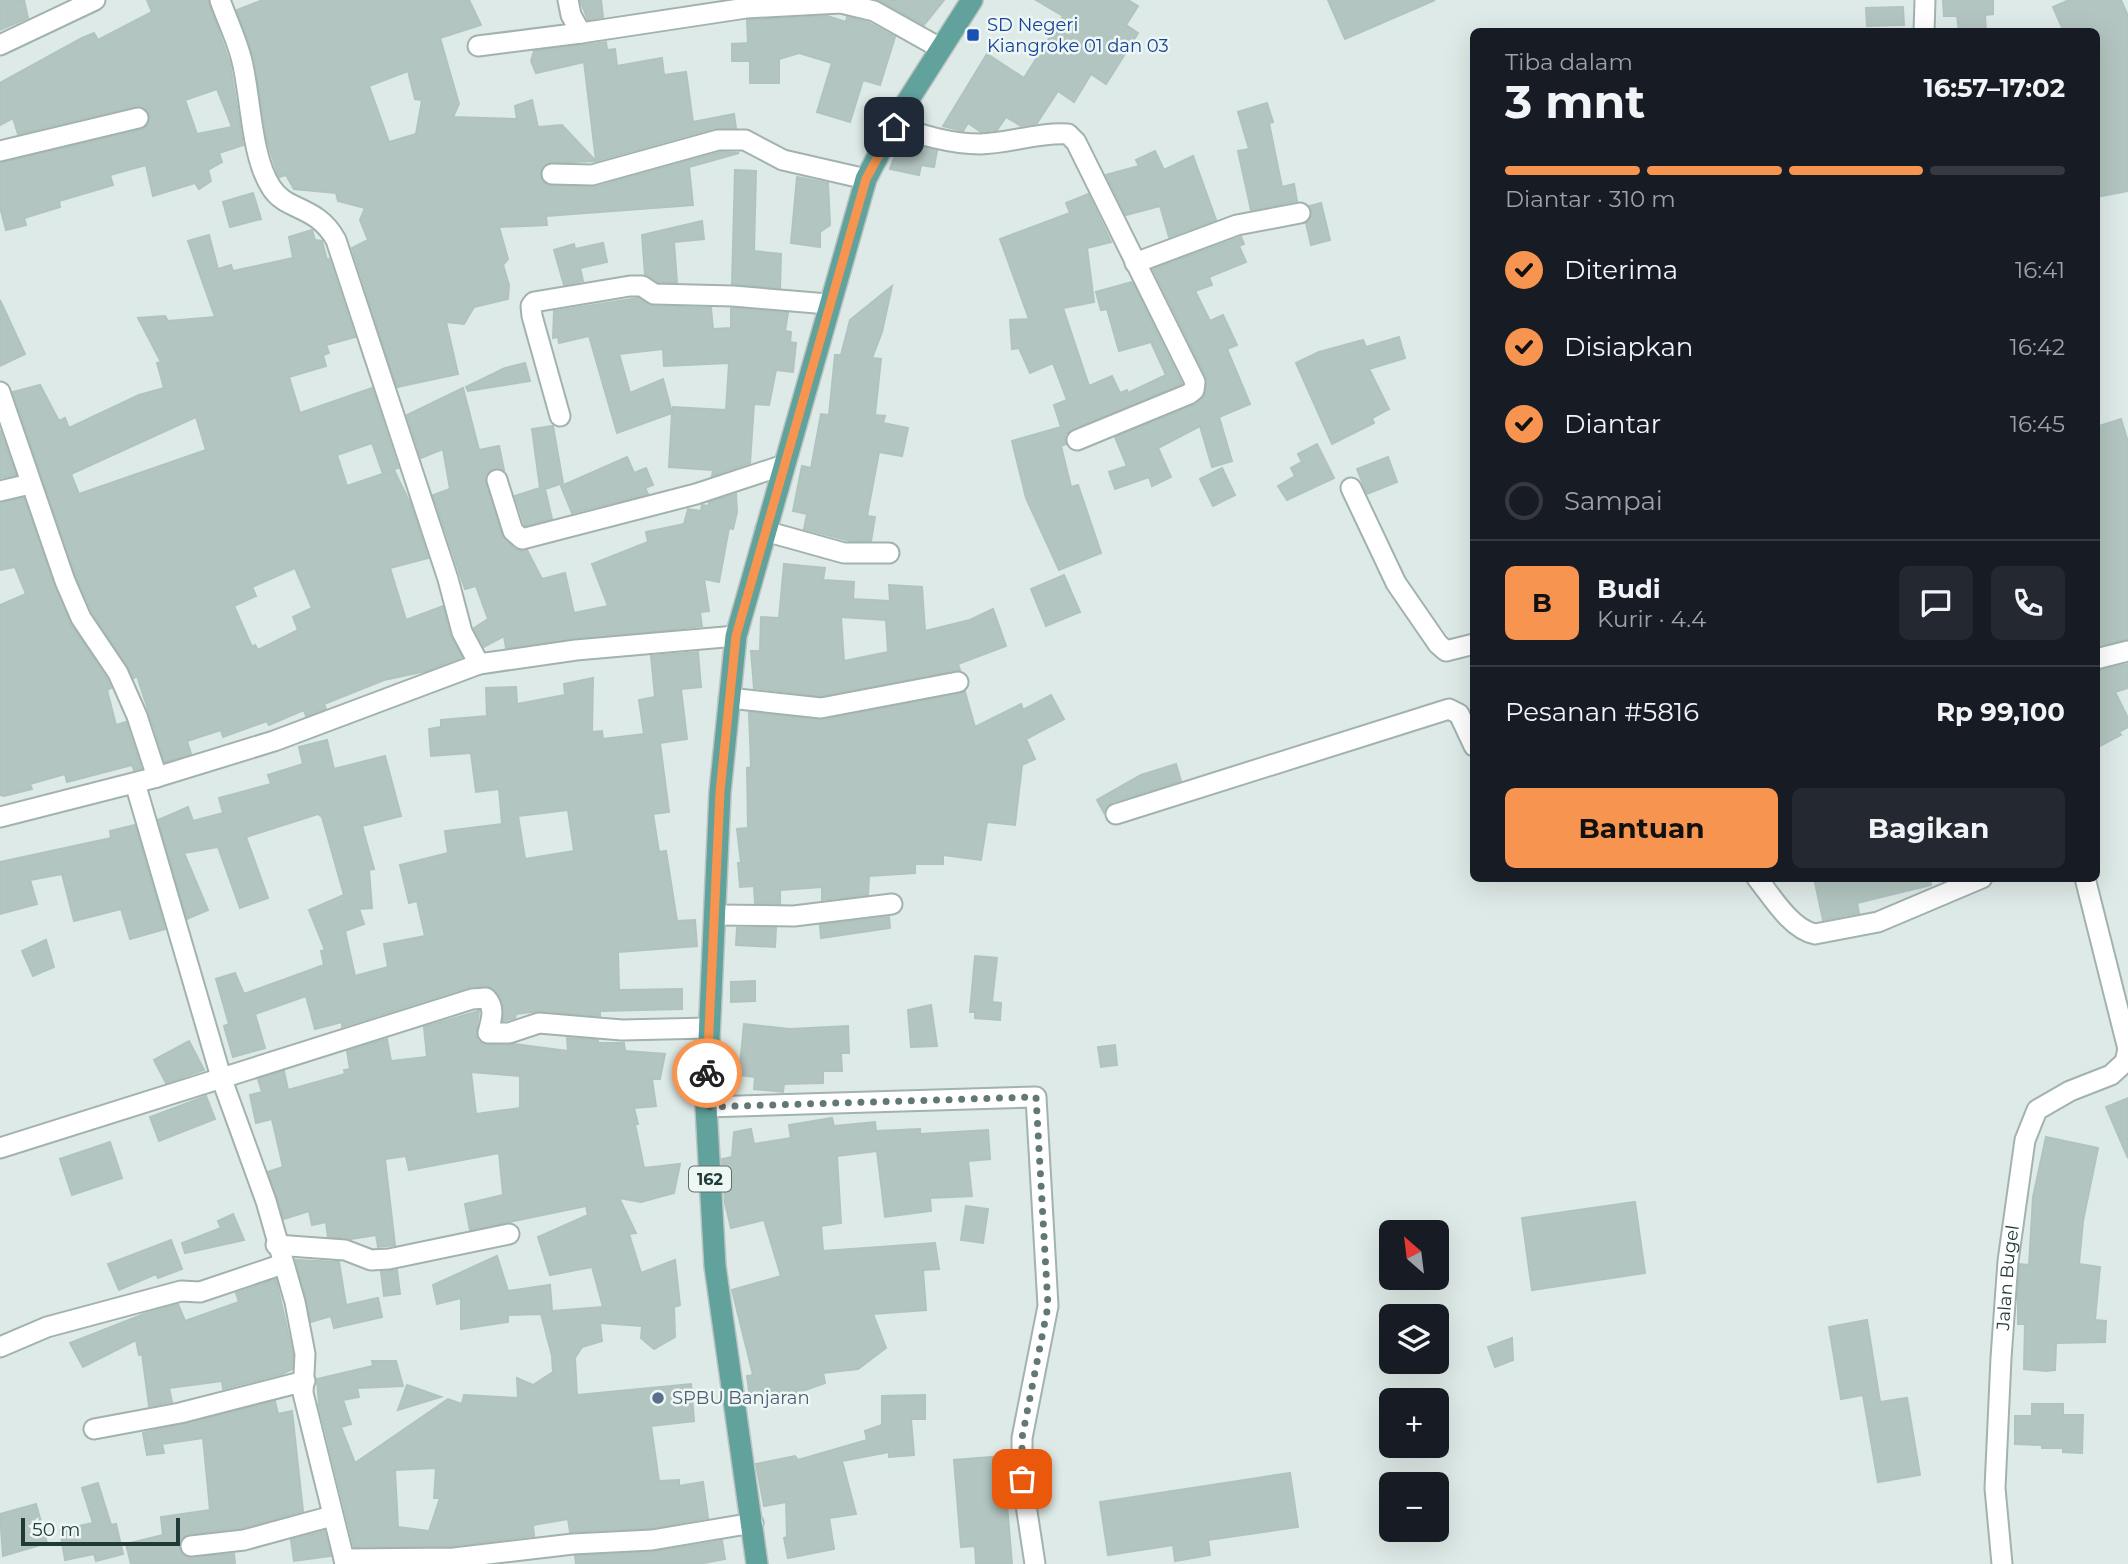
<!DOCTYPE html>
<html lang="id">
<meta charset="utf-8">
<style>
:root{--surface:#171b24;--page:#242831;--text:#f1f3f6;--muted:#9ea1a6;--line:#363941;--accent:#f7944f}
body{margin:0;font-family:Montserrat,sans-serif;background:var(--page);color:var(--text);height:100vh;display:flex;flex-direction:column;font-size:26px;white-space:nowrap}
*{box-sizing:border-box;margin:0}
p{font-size:23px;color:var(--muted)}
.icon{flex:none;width:38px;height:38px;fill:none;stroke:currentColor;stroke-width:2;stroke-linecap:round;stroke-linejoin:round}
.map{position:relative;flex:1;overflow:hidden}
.details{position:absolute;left:1470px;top:28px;width:630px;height:854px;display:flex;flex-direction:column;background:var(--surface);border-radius:10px;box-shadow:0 7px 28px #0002}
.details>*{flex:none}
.needle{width:46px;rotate:332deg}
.buttons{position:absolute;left:1379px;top:1220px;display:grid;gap:14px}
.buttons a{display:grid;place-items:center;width:70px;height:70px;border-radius:10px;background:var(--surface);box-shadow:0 7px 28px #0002;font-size:35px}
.scale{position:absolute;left:21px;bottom:18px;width:159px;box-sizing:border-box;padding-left:7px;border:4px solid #1f3a37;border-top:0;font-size:19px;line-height:24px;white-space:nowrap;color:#1f3a37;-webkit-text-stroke:5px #eef7f4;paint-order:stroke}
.pin{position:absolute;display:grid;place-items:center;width:60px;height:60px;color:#fff;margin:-30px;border-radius:14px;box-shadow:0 4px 10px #0006}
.courier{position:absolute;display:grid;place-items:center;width:70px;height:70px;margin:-35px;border:5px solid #f7944f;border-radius:50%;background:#fff;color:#222;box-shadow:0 2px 9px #0007}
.head em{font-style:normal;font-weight:700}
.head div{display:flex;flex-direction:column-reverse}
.head{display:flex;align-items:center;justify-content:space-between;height:119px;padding:0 35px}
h1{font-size:46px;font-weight:700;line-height:52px}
.bar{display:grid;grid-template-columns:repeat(4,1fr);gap:10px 7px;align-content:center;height:84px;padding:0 35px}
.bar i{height:9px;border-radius:5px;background:var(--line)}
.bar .on{background:var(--accent)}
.bar p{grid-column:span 4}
.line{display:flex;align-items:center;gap:18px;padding:0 35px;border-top:2px solid var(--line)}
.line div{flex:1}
.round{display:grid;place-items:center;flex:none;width:74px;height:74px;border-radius:10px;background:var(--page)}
ol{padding:0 35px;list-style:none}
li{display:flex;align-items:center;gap:21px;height:77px}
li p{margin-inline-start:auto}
li .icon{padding:7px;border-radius:50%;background:var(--accent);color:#111;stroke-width:4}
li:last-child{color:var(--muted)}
li i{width:38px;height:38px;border:4px solid var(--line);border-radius:50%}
.primary-button{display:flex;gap:14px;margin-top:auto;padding:14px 35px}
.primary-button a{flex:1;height:80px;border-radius:10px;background:var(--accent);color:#111;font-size:28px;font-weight:700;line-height:80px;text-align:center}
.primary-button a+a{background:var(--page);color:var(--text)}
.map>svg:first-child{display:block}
</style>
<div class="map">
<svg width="2128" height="1564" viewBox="0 0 2128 1564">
<rect width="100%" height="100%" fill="#deeae7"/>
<g fill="#b3c5c0" stroke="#b0c4bf" stroke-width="2" fill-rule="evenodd">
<path d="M0 0H24L28 18 0 30Z"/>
<path d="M147 0H208L230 64 243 145 219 153 222 162 208 170 211 181 199 189 195 183 153 196 146 165 110 175 113 185 59 201 60 207 24 218 26 225 6 230 0 207V163L141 130 147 126 150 116 146 109 135 106 18 134 13 118 0 125V83L82 38 94 33 98 40 152 12ZM217 89 232 127 197 134 185 100Z"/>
<path d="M263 0H469L481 25 440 38 459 104 453 117 517 119 515 106 532 100 538 127 562 125 596 161 547 163 540 174 546 185 595 187 720 152 739 153 689 167 693 205 546 216 547 225 499 227 508 259 503 265 509 285 508 299 474 307 464 324 446 322 458 374 397 387 352 248 368 240 360 220 365 208 338 201 336 193 294 189 286 175 279 177 276 169 267 141 254 58 237 10ZM408 71 415 99 422 100 416 134 389 142 369 86Z"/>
<path d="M580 0H601L603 17 588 20Z"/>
<path d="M879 0H944L924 25Z"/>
<path d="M1036 0H1128L1138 6 1126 25 1138 33 1106 84 1091 74 1074 102 1058 91 1037 123 1021 126 1006 117 997 130 981 132 968 123 963 131 943 126 987 54 1024 78 1063 16Z"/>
<path d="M1328 0H1435L1345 39Z"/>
<path d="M1943 0H1993V14L1985 15 1986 32H1959L1957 16H1944Z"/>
<path d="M2069 0H2121L2128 16V191L2096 197V32H2064L2053 7Z"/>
<path d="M1903 7 1904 25 1867 26 1866 8Z"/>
<path d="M827 16 846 22 847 17 869 23 895 37 880 85 863 80 850 122 817 112 832 63 799 53 779 59V83H750V61H732V44L748 43 747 20Z"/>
<path d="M606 42 607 50 615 49 617 66 662 58 664 75 686 72 693 122 734 114 736 128H715L596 161 584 62 536 73 531 61 534 51Z"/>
<path d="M1267 103 1273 122 1269 123 1282 187 1294 184 1297 201 1251 210 1238 151 1249 149 1238 112Z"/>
<path d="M900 141 937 151 934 167 921 165 919 175 890 169Z"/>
<path d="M1155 151 1164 170 1193 156 1216 220 1169 237 1160 206 1126 215 1106 175 1139 166 1136 160Z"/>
<path d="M735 170 756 171 754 251 781 254 780 288 732 284Z"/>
<path d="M797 177 828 183 830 225 820 232V247L791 243Z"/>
<path d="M253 193 261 219 230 227 223 202Z"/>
<path d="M1088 194 1111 242 1087 248 1094 302 1063 308 1089 386 1112 376 1120 393 1127 390 1128 393 1166 375 1151 342 1119 351 1107 309 1101 310 1096 292 1132 282 1182 384 1065 434 1066 444 1061 446 1071 487 1078 485 1101 553 1059 570 1026 498 1012 441 1061 427 1054 405 1067 400 1053 363 1030 373 1019 348 1012 349 1010 320 1029 319 1000 239 1070 213 1066 203Z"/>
<path d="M1321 203 1330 240 1311 245 1306 223 1312 216 1310 206Z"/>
<path d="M702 221 704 239 674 242 677 282H658L645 275 642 235Z"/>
<path d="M312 230 315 240 322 241 327 260 329 259 355 337 326 345 329 353 323 355 326 366 289 377 300 413 372 388 398 468 383 474 372 443 337 455 347 486 394 470 410 503 428 558 390 568 406 620 443 606 450 635 462 657 426 671 384 680 324 704 326 709 306 716 304 710 269 725 267 721 223 737 221 730 187 741 191 754 165 762 137 676 134 678 92 612 76 577 13 392 40 385 59 421 65 418 69 428 139 395 164 388 157 363 161 362 138 318 165 316 168 321 215 317 188 241 209 235 218 269 231 265 233 271 293 258 289 237ZM196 417 206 450 79 494 71 474ZM295 568 312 608 293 617 298 630 258 650 255 645 252 647 234 606 256 596 252 587Z"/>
<path d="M1241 237 1244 244 1239 246 1246 262 1209 277 1212 285 1195 291 1210 321 1223 315 1237 345 1227 349 1250 404 1219 417 1232 461 1212 467 1200 426 1158 448 1171 477 1152 486 1149 477 1115 489 1109 472 1127 466 1115 437 1194 405 1206 392V377L1153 269Z"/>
<path d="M603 243 607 262 580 268 583 281 564 285 554 250 574 244 575 249Z"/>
<path d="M892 286 882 332 872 358 881 359 875 415 885 416 883 423 908 428 902 456 879 452 867 516 875 517 871 541H850L804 529 807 514 793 511 802 466 811 468 821 414 829 415 835 355H841L850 320Z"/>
<path d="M638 298 654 306 711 308 713 329 731 328V308L788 313 785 331 791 332 790 342 796 343 793 372 776 370 769 405 754 404 750 463 712 476 713 470 669 467 672 413 617 433 589 336 559 343 558 337 553 338 554 311ZM663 349 664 366 729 363 726 410 673 407 672 413 663 379 630 393 619 354Z"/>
<path d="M0 300 25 354 0 366Z"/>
<path d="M1399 337 1405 358 1369 369 1389 409 1372 418 1374 423 1332 444 1296 363 1319 352 1363 340 1366 347Z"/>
<path d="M525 363 530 381 468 391 466 387 505 368Z"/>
<path d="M463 388 479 450 499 446 504 470 493 469 485 478 502 535 514 549 527 550 542 579 565 573 574 613 608 606 592 564 648 542 646 532 684 524 688 509 701 511 702 505 709 506V502L736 494 737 512 733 529 729 528 719 582 704 579 709 611 700 612 702 626 506 648 504 636 484 647 474 628 488 619 476 586 465 589 433 495 450 489 443 449 421 458 407 415Z"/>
<path d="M2121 419 2128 442V639L2096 646V427Z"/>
<path d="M553 426 563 483 545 489 552 519 525 526 515 496 540 488 532 429Z"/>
<path d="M0 430 16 475 0 478Z"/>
<path d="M1317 444 1334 478 1287 500 1278 486 1295 476 1291 468 1302 462 1298 454Z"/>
<path d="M627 457 634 473 646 468 653 485 645 488 648 494 572 513 561 486Z"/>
<path d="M1388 457 1397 482 1367 494 1357 469Z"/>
<path d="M1222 468 1235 495 1213 506 1200 479Z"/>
<path d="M24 498 70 623 107 679 111 688 107 690 116 725 126 722 141 768 134 770 132 765 67 782 65 774 30 784 32 789 4 796 0 795V605L26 594 15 567 0 570V503Z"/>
<path d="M784 564 825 568 823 580 854 582 853 599 890 601 889 585 922 587 925 631 970 620 993 609 1006 646 958 664 960 670 821 696 754 688 751 651H760L761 617 779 618ZM841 617 886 620 888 652 844 661Z"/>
<path d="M1064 575 1080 612 1046 626 1031 589Z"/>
<path d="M698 652 701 687 681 689 687 739 660 743 669 812 653 814 659 852 666 851 677 921 695 920 697 946 618 952 619 990 682 989V1009L600 1011V1016L539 1011 516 1014 515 1018 503 1021 500 997 491 987 485 986 468 987 342 1027V1022L315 1029 306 996 255 1014 265 1048 233 1057 224 1026 229 1024 216 979 235 973 244 994 324 965 321 951 325 950 309 910 344 895 322 817 318 814 246 837 268 898 240 908 218 847 184 853 208 910 187 919 158 820 188 807 193 821 223 813 219 798 271 784 268 775 303 764 299 747 327 740 334 769 385 756 401 816 362 826 374 869 369 870 372 908 359 909 364 924 345 931 355 976 388 967 384 944 425 936 417 901 409 903 400 865 448 853 445 831 502 824 499 789 476 792 471 753 431 756 429 729 441 727V720L487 716 486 688 516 687 517 704 565 695 564 684 593 678 592 732 602 731 603 739 644 734 639 700 655 697 651 656ZM568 810 574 851 525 859 518 816Z"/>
<path d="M2128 664V688L2115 692 2128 718V727L2119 732 2121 735 2096 748V671Z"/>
<path d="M965 692 975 727 1021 704 1023 710 1051 695 1064 719 1026 739 1035 759 1022 765 1015 825 987 822 981 860 943 855V864H915V873L869 876 868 895 822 900V887L780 890V904L755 903 754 886 740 887 738 863H741L737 829 748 828 747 768 751 767 749 712 823 720Z"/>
<path d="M1176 764 1181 781 1112 802 1104 813 1097 800 1141 775Z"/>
<path d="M135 825 165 929 130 939 121 909 74 921 62 874 30 880 37 904 0 914V862L111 838 110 831Z"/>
<path d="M1814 878H1930L1931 885 1857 903 1859 913 1823 920Z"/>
<path d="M889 917 890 928 821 938 820 925Z"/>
<path d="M737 928H776L775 947 736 945Z"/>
<path d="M46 940 54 967 33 976 22 951Z"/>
<path d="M975 956 997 958 992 1002 1001 1003 1000 1020 975 1018V1012H970Z"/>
<path d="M755 981V1001L731 1002V982Z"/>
<path d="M931 1005 937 1046 911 1047 908 1010Z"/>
<path d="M479 1011 476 1037 487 1045 514 1044 568 1051 567 1038 598 1040V1043H624L625 1051 665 1054 660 1079H652L656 1106 634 1108 638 1124H635L644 1168 680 1164 674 1193 641 1202 619 1198 636 1233 629 1234 641 1273 675 1260 680 1305 674 1307 675 1337 654 1349 641 1338 642 1326 600 1323 602 1341 582 1347 575 1358 577 1395 691 1384 694 1421 651 1426 659 1481 679 1480V1486L703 1482 708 1518 651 1528 570 1532 568 1519 533 1525 534 1536 453 1546 354 1547 319 1405 317 1379 373 1366 372 1361H396L403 1386 357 1388 359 1397 343 1400 351 1424 341 1427 355 1463 448 1399 462 1404 464 1395 518 1398 517 1378 533 1385 553 1372 552 1356 541 1314 508 1315V1322L461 1329V1298L437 1304 433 1285 497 1256 508 1291 550 1285 552 1311 603 1307 592 1267 550 1275 538 1237 588 1215 586 1206 470 1230 465 1204 503 1195 499 1153 409 1170 406 1156 385 1159 395 1245 378 1247 376 1235 351 1239 328 1237 326 1222 312 1225 309 1211 284 1219 268 1172 283 1167 272 1119 256 1123 250 1095 262 1092 258 1079 284 1071 288 1090 345 1074 344 1070 350 1069 347 1051 387 1039 391 1061 427 1057 424 1027ZM471 1072 520 1076V1108L476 1114ZM436 1468 434 1498H440L429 1531 398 1527 395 1470Z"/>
<path d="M744 1024 790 1029 848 1026 849 1053H841L842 1071H823V1083L784 1084 783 1092 754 1089 755 1077 739 1075Z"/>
<path d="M189 1041 204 1070 166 1083 154 1060Z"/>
<path d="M1115 1045 1117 1065 1101 1067 1098 1047Z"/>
<path d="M206 1096 215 1119 159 1141 150 1117Z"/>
<path d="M2128 1098V1158L2106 1107Z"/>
<path d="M832 1118 834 1126 875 1122 876 1131 920 1129V1134L988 1130 990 1159 968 1161 972 1196 930 1198 931 1211 885 1217 877 1151 837 1156 841 1223 821 1226 823 1251 935 1243 939 1269 923 1270 926 1310 873 1314 886 1348 858 1369 823 1373 825 1383 794 1394 750 1398 747 1376 753 1375 732 1290 781 1276 764 1220 731 1228 725 1203 722 1159 732 1157 734 1132 751 1129 754 1144 791 1138 789 1125Z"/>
<path d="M2046 1137 2098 1148 2083 1221 2079 1264 2100 1267 2095 1320 2106 1321 2105 1342 2056 1343 2055 1370 2046 1371 2024 1369 2025 1324H2018V1292L2020 1264 2029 1265 2033 1197Z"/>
<path d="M110 1142 122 1178 72 1195 60 1159Z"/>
<path d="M1635 1202 1645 1273 1532 1290 1522 1218Z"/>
<path d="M966 1206 988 1209 983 1243 961 1240Z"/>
<path d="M233 1214 244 1240 185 1253 182 1243 221 1228 218 1221Z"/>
<path d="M171 1240 182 1269 158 1278 156 1274 119 1290 108 1264Z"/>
<path d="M296 1260 339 1262 346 1305 378 1298 382 1317 334 1328 331 1316 311 1322Z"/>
<path d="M397 1270 400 1294 384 1296 381 1272Z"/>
<path d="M276 1279 293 1355 292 1369 282 1374 223 1389 222 1381 169 1388 172 1402 149 1406 142 1354 139 1355 136 1340 83 1367 70 1343 144 1314 178 1304 185 1321 239 1302 236 1293Z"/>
<path d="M1867 1320 1880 1402 1907 1398 1920 1475 1878 1482 1863 1395 1841 1399 1829 1327Z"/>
<path d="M1512 1338 1513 1360 1495 1367 1488 1347Z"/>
<path d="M407 1385 441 1397 398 1410Z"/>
<path d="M925 1395V1419H911L914 1455 889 1457V1452L842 1461 856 1514 829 1518 834 1549 788 1558 784 1538 787 1537 786 1502 764 1506 756 1464 795 1456 798 1460 867 1440 865 1431 882 1425V1396Z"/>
<path d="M275 1401 278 1414 292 1411 303 1511 242 1528 190 1534 180 1542 181 1553 187 1557 234 1554 235 1564H131L126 1544 163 1535 161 1517 210 1510 203 1438 162 1444 164 1453 147 1455 143 1433Z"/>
<path d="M2032 1404H2063V1415H2083L2082 1453 2063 1452V1448H2042V1445L2015 1444V1416H2032Z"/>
<path d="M1003 1456 1012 1564H976L975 1546 961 1547 954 1460Z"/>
<path d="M1290 1473 1298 1527 1208 1540 1210 1555 1175 1561 1173 1545 1108 1555 1100 1502Z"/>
<path d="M98 1483 111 1525 116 1524 123 1554 96 1561 94 1554 65 1560 60 1530 93 1523 82 1488Z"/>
<path d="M36 1504 47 1543 3 1556 0 1514Z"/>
<path d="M324 1531 331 1556 294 1561 291 1540Z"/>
<path d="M722 1541 725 1559 699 1564H576L575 1556 653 1552Z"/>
</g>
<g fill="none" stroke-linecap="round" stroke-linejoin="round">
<g stroke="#a1b2af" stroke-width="23">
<g id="street">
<path d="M220 0C227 20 237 40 242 61 251 98 251 156 271 187 286 212 316 204 336 240L448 579 462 632 479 664"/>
<path d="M568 0 571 15 581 33 746 8 841 3 874 11 940 48"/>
<path d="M1924 32 1925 0"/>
<path d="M0 45 95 0"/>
<path d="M478 46 581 33"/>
<path d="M894 126C922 135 951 144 980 144 1010 143 1039 132 1068 134L1076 142 1195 382 1194 390 1189 394 1077 440"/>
<path d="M0 151 138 118"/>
<path d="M552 174 592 175 718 140H745L783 160 866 179"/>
<path d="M1135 263 1237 225 1300 213"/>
<path d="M0 392 65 581 81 618 118 673 137 716 157 777"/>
<path d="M560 416 532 316 531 306 534 302 630 286H642L654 294 733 296 828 304"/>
<path d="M497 480 513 531 522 539 696 494 784 465"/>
<path d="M1351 488 1396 583 1438 644 1446 651 1474 644"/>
<path d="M0 491 30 484"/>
<path d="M765 531 844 553H889"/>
<path d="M2096 659 2128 651"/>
<path d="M729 698 821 708 958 682"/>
<path d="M135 783 221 1077 266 1201 295 1302 305 1354 303 1393 344 1559"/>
<path d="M1116 814 1449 709 1459 714 1474 746"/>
<path d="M0 817 157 777 274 741 479 664 576 650 736 636"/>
<path d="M1757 878C1772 897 1791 929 1815 934L1878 922 1982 878"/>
<path d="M2085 878 2128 1049"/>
<path d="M715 915 794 916 892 904"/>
<path d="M706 1107 1036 1097 1048 1306 1022 1438V1479L1035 1564"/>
<path d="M0 1148 472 999 486 998C496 1008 491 1020 488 1033H509L539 1023 622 1030 709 1028"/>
<path d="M276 1245 345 1250 371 1260 389 1259 509 1234"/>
<path d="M0 1347 47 1327 181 1291 200 1292 283 1264"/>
<path d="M94 1429 180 1413 305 1381"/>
<path d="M191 1546 244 1540 332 1516"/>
<path d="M345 1564 344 1559 454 1558 573 1544 652 1540 753 1523"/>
<path id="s1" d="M2002 1564 1995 1488 2001 1358 2008 1261 2025 1140 2037 1110 2070 1091 2111 1075 2125 1062 2128 1049"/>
</g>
</g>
<g stroke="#bcc4c3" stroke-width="24">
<path id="primary" d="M757 1564 715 1266 706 1107 720 792 736 636 866 179 900 113 972 0"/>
</g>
<use href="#street" stroke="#fff" stroke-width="19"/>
<use href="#primary" stroke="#61a29c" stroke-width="21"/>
</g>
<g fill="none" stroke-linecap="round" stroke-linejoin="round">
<path stroke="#627875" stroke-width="7" stroke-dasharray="0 12.6" d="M707 1073 706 1107 1036 1097 1048 1306 1022 1438V1479"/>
<path stroke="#f7944f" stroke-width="9" d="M707 1073 720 792 736 636 860 200 866 179 894 127"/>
</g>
<rect fill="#1a4fb4" stroke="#eef7f4" stroke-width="2.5" x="966" y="28" width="14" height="14" rx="3.5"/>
<circle fill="#5c6f8a" stroke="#eef7f4" stroke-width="2.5" cx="658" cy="1398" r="7"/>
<g text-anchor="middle" stroke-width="5" stroke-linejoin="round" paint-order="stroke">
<rect fill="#eef7f4" stroke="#5d7370" stroke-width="2" x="689" y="1166.5" width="42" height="25" rx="5"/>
<g font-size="16" font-weight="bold" fill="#1f3a37">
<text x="710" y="1185">162</text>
</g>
<g font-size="18" fill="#164399" stroke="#eef7f4" text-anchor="start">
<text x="987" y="31">SD Negeri<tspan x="987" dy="21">Kiangroke 01 dan 03</tspan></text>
</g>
<g font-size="18" fill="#1f3a37" stroke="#eef7f4">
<text dy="6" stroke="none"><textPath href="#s1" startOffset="287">Jalan Bugel</textPath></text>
</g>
<g font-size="18" fill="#4e5e75" stroke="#eef7f4" text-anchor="start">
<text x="672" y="1404">SPBU Banjaran</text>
</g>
</g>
</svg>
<div class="buttons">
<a><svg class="needle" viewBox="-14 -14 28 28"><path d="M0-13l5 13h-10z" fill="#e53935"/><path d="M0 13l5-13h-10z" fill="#9ea1a6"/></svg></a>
<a><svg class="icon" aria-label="layers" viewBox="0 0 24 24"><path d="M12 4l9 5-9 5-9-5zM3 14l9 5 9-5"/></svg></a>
<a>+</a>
<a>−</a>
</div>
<div class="scale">50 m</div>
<div class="pin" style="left:1022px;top:1479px;background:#ea580c"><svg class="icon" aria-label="bag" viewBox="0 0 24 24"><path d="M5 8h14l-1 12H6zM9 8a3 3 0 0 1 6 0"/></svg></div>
<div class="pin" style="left:894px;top:127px;background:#1f2937"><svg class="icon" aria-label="home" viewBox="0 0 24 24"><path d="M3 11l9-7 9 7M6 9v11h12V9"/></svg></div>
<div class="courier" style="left:707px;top:1073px"><svg class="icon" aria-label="bike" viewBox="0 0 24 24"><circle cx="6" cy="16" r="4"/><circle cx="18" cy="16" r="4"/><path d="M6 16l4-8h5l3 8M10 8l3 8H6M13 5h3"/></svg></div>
<section class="details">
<div class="head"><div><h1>3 mnt</h1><p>Tiba dalam</p></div><em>16:57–17:02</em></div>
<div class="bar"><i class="on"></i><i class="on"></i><i class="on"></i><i></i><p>Diantar · 310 m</p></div>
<ol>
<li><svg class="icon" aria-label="check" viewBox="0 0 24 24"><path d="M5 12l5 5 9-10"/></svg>Diterima<p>16:41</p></li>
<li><svg class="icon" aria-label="check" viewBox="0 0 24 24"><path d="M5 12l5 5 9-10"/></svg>Disiapkan<p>16:42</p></li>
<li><svg class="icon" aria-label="check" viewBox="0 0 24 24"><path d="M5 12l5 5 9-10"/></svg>Diantar<p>16:45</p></li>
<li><i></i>Sampai</li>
</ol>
<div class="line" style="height:126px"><b class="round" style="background:var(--accent);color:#111">B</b><div><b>Budi</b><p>Kurir · 4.4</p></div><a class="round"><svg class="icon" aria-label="chat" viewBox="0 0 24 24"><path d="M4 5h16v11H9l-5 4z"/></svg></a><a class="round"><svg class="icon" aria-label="phone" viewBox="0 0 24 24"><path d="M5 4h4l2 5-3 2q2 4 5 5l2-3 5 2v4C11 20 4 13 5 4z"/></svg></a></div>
<div class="line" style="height:91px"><div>Pesanan #5816</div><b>Rp 99,100</b></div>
<div class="primary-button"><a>Bantuan</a><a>Bagikan</a></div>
</section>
</div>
